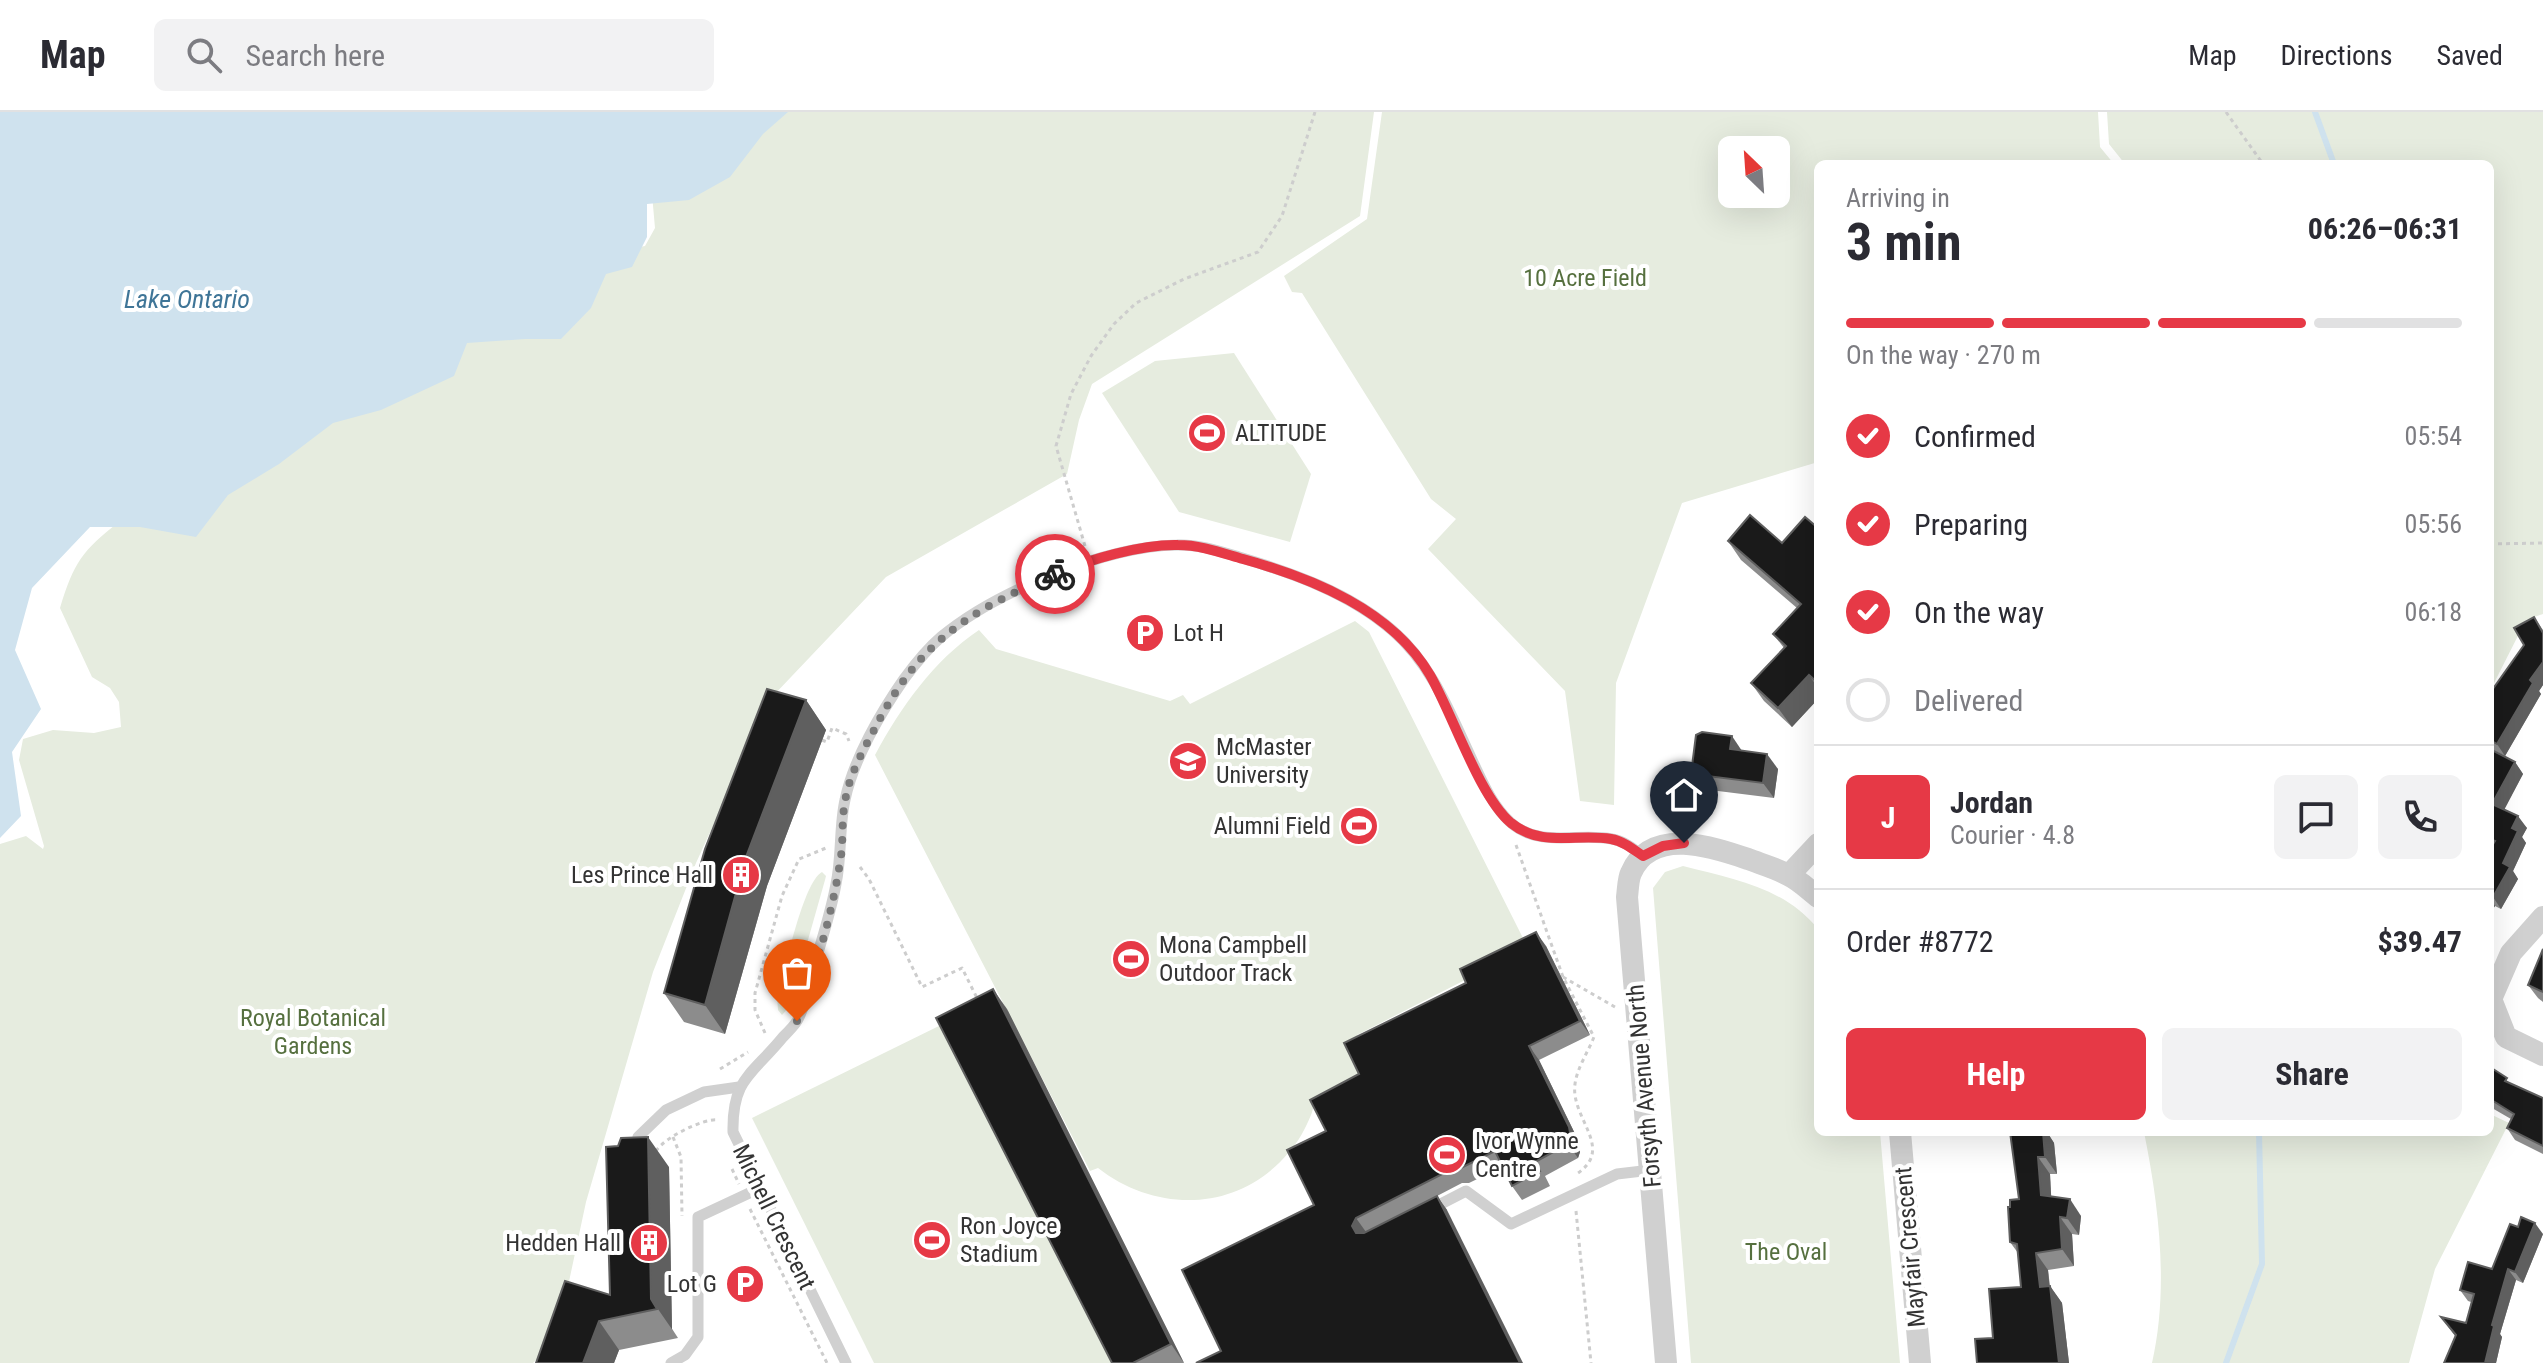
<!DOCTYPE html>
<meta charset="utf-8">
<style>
:root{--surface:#fff;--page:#f2f2f3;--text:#2b2b33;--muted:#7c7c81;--line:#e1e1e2;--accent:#e63946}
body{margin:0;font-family:"Roboto Condensed",sans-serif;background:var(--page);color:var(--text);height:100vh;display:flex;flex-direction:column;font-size:30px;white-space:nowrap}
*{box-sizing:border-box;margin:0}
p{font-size:26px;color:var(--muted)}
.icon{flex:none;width:44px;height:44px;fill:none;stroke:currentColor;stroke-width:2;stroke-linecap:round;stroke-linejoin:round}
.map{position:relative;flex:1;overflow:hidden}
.details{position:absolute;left:1814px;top:48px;width:680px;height:976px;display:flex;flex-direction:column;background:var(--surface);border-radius:12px;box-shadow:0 8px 32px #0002}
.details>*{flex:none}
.needle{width:52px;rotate:335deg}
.fabs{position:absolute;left:1718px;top:24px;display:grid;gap:16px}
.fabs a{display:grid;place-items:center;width:72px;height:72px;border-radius:12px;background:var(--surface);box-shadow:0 8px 32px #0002;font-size:40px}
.pin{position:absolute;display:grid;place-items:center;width:68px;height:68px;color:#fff;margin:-82px -34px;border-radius:50% 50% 50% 0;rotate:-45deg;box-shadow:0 0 8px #0007}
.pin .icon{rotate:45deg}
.courier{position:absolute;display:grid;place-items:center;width:80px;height:80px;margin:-40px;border:6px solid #e63946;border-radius:50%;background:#fff;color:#222;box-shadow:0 2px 10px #0007}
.headline em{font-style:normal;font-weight:700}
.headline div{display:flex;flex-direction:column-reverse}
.headline{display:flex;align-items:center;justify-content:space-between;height:136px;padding:0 32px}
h1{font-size:52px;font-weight:700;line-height:60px}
.bar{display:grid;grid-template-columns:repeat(4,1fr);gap:12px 8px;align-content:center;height:96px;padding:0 32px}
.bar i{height:10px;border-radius:6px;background:var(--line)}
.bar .on{background:var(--accent)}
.bar p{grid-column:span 4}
.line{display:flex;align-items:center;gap:20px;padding:0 32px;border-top:2px solid var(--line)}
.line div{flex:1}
.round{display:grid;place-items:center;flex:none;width:84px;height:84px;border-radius:12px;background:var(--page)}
ol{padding:0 32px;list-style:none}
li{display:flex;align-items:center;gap:24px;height:88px}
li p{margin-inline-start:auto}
li .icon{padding:8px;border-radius:50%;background:var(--accent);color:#fff;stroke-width:4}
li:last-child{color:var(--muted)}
li i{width:44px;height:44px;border:4px solid var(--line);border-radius:50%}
.cta{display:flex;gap:16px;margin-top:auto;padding:16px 32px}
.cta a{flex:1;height:92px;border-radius:12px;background:var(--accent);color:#fff;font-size:32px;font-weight:700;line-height:92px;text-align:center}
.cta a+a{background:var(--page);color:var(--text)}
header{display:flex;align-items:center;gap:48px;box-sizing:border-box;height:112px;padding:0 40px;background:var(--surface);border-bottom:2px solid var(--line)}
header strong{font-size:38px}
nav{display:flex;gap:44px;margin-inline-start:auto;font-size:28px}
.search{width:560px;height:72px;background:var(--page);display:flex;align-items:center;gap:20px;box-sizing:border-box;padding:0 28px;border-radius:12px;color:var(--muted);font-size:30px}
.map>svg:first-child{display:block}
</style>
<header>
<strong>Map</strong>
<div class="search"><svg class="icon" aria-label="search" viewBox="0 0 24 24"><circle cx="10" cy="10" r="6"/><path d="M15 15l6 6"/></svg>Search here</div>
<nav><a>Map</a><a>Directions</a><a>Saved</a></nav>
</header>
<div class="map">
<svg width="2543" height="1251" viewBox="0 0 2543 1251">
<rect width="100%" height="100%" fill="#fff"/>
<g fill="#e6ecdf" fill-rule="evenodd">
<path d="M744 0H1374L1360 104 1092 272 1079 308 1067 362 886 465 772 585 696 751 653 860 586 1090 561 1207 536 1248 533 1251H0V732L26 724 43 737 44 734 19 648 23 627 53 618 94 621 121 615 119 590 110 576 92 565 60 496C74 450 82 439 120 409L610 141 645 134 655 116 651 71Z"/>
<path d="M1382 0H2098L2100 35 2114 52H1818V350L1682 391 1616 571 1614 693 1580 689 1565 579 1428 437 1456 407 1431 387 1302 181 1292 180 1284 164 1367 107ZM1732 38H1776V82H1732Z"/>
<path d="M2107 0H2543V502L2526 508 2490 579V52H2125L2109 32Z"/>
<path d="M1234 241 1311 362 1290 430 1179 400 1102 281 1155 249Z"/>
<path d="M1355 509 1369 520 1528 836 1357 923 1365 940 1376 989 1356 998 1343 970C1336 974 1322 979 1317 986 1314 989 1313 999 1311 1003 1305 1017 1299 1029 1289 1040 1240 1100 1157 1102 1098 1056L1090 1059 875 643C901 595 933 549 979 518L996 537 1170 589 1183 583 1190 592Z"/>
<path d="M1683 754C1733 767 1784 775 1818 817V1020H1880L1900 1251H1691L1653 776 1665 760Z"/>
<path d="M822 760 826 764 825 768 789 895 782 903 778 898 777 884C785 859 803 770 822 760Z"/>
<path d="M943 912 1113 1251H874L752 1006Z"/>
<path d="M2490 1002 2509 1011 2435 1157 2409 1251H2152C2169 1176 2159 1094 2144 1020H2490Z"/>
</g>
<path fill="#cfe2ee" d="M0 0H788L763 22 730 65 689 88 647 92V125L632 155 606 162 591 196 561 227H525L467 231 454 264 381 298 333 311 279 352 228 383 196 425 140 415H90L32 476 15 538 41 597 12 640 21 704 0 726Z"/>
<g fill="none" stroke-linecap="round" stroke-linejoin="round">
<g stroke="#cfe2ee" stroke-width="6">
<path d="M2315 0 2334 52"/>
<path d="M2226 1251 2262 1152 2259 1020"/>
</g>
<g stroke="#cdcdcd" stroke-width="3" stroke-dasharray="4 4" stroke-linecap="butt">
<path d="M2226 0 2263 52"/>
<path d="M2490 432 2543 431"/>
<path d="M1085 434 1056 334 1071 282 1091 244 1114 212 1136 191 1184 167 1258 140 1282 104 1315 0"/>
<path d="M822 628 827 630 832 616 846 622 849 629"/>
<path d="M1516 733 1563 865 1594 925C1588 940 1577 956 1575 972 1570 1007 1617 1037 1575 1063"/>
<path d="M860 755 869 767 922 875 962 856 977 886"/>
<path d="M1563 865 1615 895"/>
<path d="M765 921 755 898V881L782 784 799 747 826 736"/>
<path d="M720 957 748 940"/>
<path d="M673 1025 681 1045 682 1104"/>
<path d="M656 1039C664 1026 703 1006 718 1008"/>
<path d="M732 1057 739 1072"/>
<path d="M750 1097 827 1251"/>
<path d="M1576 1099 1591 1251"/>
</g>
<g stroke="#d0d0d0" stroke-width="11">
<path d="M635 1039 638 1025 666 998 704 980 739 975"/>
<path d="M1431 1097 1466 1079 1511 1112 1617 1062 1651 1058"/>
<path d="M671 1251 685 1243 698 1225V1105L760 1076"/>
<path d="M846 1251 733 1020C732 966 752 963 783 925 788 920 794 914 797 909 806 893 810 872 814 854 822 827 831 800 836 772 842 744 839 714 845 688 853 648 881 600 904 567 915 552 927 537 941 525 995 480 1106 434 1177 433 1198 432 1219 439 1239 445 1293 461 1349 481 1392 518 1432 552 1451 603 1473 650 1483 671 1492 693 1510 710 1540 737 1578 720 1612 727 1624 729 1634 737 1643 744"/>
</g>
<g stroke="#d0d0d0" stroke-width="22">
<path d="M1789 763 1818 732"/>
<path d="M2543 805 2511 841 2491 887 2506 925 2543 943"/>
<path d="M1900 1020 1920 1251"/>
<path d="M1666 1251 1627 785C1628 778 1628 767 1631 761 1651 714 1713 735 1748 747 1761 752 1776 756 1788 763 1799 768 1809 778 1818 785"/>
</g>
</g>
<g fill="#8c8c8c">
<path d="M1818 416V587L1792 615 1764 589 1751 571 1784 536 1773 522 1797 496 1741 448 1728 429 1782 431Z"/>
<path d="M2534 505 2543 518V573L2539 579 2541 582 2505 644 2490 636V588L2491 585 2490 583 2524 533Z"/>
<path d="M806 588 826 618 767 774 725 922 684 910 664 881Z"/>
<path d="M2490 637 2515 650 2523 662 2504 697 2527 716 2522 725 2526 731 2513 759 2518 767 2501 797 2495 794 2490 801V737L2491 735H2490Z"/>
<path d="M1742 638 1778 657 1774 686 1702 677 1691 662Z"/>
<path d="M1546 834 1590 923 1539 948 1579 1030 1580 1040 1578 1046 1545 1064 1550 1074 1522 1088 1512 1074 1502 1055 1469 1071H1462L1437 1084 1447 1098 1221 1239 1314 1093 1326 1019 1359 962Z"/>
<path d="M2543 837V890L2538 886 2528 873Z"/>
<path d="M1007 897 1184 1251H1112Z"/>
<path d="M2490 955 2511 972 2543 986V1042L2515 1028 2507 1016 2511 1007 2492 996 2490 999Z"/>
<path d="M2010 1020H2047L2054 1031 2057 1062H2050L2051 1085 2081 1104 2079 1123 2072 1122 2074 1154 2048 1158 2050 1174 2062 1191 2069 1251H1977L1993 1226 2021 1175 2018 1141 2010 1130V1095L2019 1087Z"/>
<path d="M669 1055 672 1217 678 1226 619 1238 614 1251H536L610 1183Z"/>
<path d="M2518 1115 2543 1122 2523 1171 2516 1168 2500 1222 2502 1225 2496 1251H2444L2455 1224 2441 1205 2466 1211 2471 1190 2468 1189 2460 1178 2492 1157Z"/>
</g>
<g fill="#5f5f5f">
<path d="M2543 550V573L2539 579 2541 582 2505 644 2497 632 2530 568Z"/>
<path d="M1809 563 1818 576V587L1792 615 1778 596Z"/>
<path d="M806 588 826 618 767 774 725 922 705 893 746 745Z"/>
<path d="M1732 624 1742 639 1730 637Z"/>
<path d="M1767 642 1778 657 1774 686 1763 671Z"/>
<path d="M2515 650 2523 662 2501 704 2492 692Z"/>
<path d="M2518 704 2527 716 2522 725 2526 731 2513 759 2518 767 2501 797 2493 785 2512 716Z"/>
<path d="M2490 786 2495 794 2490 801Z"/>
<path d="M1536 820 1546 834 1590 923 1580 909Z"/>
<path d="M993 877 1007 897 1184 1251 1171 1232Z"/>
<path d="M1529 934 1539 948 1579 1030 1580 1040 1578 1046 1568 1032Z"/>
<path d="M2043 1020H2047L2054 1031 2057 1062 2045 1045Z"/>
<path d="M648 1025 669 1055 672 1217 678 1226 651 1187Z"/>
<path d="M2038 1045 2050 1062 2052 1100 2041 1083Z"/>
<path d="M1437 1084 1447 1098 1523 1251H1520Z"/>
<path d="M2070 1087 2081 1104 2079 1123 2067 1106Z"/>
<path d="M2060 1105 2072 1122 2074 1154 2062 1137Z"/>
<path d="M1356 1106 1366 1120V1135L1352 1114Z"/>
<path d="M2535 1111 2543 1122 2523 1171 2515 1160Z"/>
<path d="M2036 1141 2048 1158 2051 1192 2040 1175Z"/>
<path d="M2508 1157 2516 1168 2500 1222 2502 1225 2496 1251H2485L2492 1213Z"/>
<path d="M2050 1174 2062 1191 2069 1251H2059Z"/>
<path d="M599 1209 619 1238 614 1251H583Z"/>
</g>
<g fill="#1a1a1a" stroke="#5f5f5f" stroke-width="2">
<path d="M1750 403 1782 431 1805 405 1818 416V571L1809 563 1778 596 1751 571 1786 534 1773 522 1801 492 1728 429Z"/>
<path d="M2534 505 2543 521V550L2530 568 2533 571 2497 632 2490 628V588L2492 584 2490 581 2524 533 2514 516Z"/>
<path d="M767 577 806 588 746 745 705 893 664 881 705 737Z"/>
<path d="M1702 620 1732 624 1730 637 1767 642 1763 671 1691 662 1696 623Z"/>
<path d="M2490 637 2515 650 2492 692 2518 704 2512 716 2518 719 2503 751 2510 755 2493 785 2490 784V737L2495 729 2490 727Z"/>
<path d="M1536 820 1580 909 1529 934 1569 1015 1571 1026 1568 1032 1535 1050 1540 1059 1512 1074 1495 1039 1459 1057H1452L1356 1106 1352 1114 1356 1121H1364L1437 1084 1520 1251H1196L1221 1239 1182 1158 1314 1093 1287 1038 1326 1019 1310 988 1359 962 1344 931 1466 871 1460 857Z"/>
<path d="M2543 837V880L2528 873Z"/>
<path d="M993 877 1171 1232 1133 1251H1112L936 906Z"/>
<path d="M2490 955 2507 966 2505 969 2543 986V1034L2507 1016 2514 1002 2490 987Z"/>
<path d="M2010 1020H2043L2045 1045H2038L2041 1083 2070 1087 2067 1106 2060 1105 2062 1137 2036 1141 2040 1175 2050 1174 2059 1251H1977L1975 1227 1993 1226 1989 1177 2021 1175 2017 1132 2010 1130 2008 1095H2010V1088L2019 1087Z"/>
<path d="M648 1025 651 1187 657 1197 599 1209 583 1251H536L565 1169 610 1183 606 1035 618 1034 621 1026Z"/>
<path d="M2521 1105 2535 1111 2515 1160 2508 1157 2492 1213 2494 1214 2485 1251H2444L2456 1223 2441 1205 2466 1211 2474 1182 2460 1178 2468 1150 2492 1157 2510 1112 2518 1115Z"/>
</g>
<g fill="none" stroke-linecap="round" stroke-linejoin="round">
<path stroke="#7a7a7a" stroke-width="8" stroke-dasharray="0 14.4" d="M797 909C815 858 832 804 840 750 844 730 841 710 845 690 848 667 861 642 872 622 917 531 964 502 1055 462"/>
<path stroke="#e63946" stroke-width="10" d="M1055 462C1088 448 1141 432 1178 433 1201 433 1222 441 1243 447 1312 466 1392 498 1430 563 1453 603 1479 684 1511 711 1542 736 1577 721 1611 727 1623 729 1633 737 1643 744L1663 734 1684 731"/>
</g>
<defs>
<g id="stadium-disc" transform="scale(2)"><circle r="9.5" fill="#e63946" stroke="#fff"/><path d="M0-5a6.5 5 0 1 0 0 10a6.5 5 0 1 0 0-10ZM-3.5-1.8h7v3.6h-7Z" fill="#fff"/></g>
<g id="parking-disc" transform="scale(2)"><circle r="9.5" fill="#e63946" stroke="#fff"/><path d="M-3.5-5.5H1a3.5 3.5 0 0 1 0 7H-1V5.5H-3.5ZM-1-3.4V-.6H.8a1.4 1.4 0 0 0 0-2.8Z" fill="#fff"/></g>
<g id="university-disc" transform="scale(2)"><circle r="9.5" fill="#e63946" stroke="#fff"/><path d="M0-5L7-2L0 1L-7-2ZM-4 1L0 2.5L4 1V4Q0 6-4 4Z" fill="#fff"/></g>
<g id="building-disc" transform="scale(2)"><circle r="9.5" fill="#e63946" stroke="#fff"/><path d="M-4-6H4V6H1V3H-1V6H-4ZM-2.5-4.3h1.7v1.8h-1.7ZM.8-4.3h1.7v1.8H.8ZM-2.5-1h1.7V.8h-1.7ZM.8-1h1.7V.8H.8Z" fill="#fff"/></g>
</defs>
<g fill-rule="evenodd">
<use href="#stadium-disc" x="1207" y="321"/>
<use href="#parking-disc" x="1145" y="521"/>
<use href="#university-disc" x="1188" y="649"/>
<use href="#stadium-disc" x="1359" y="714"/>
<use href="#building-disc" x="741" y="763"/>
<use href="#stadium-disc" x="1131" y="847"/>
<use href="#stadium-disc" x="1447" y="1043"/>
<use href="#stadium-disc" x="932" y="1128"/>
<use href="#building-disc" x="649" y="1131"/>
<use href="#parking-disc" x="745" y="1172"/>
</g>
<g text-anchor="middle" stroke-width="8" stroke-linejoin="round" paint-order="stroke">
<g font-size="24" fill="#56703f" stroke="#fff">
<text x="1585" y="174">10 Acre Field</text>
<text x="313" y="914">Royal Botanical<tspan x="313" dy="28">Gardens</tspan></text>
<text x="1786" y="1148">The Oval</text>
</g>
<g font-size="24" fill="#333" stroke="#fff" text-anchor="start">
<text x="1235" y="329">ALTITUDE</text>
<text x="1173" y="529">Lot H</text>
<text x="1216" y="643">McMaster<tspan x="1216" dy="28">University</tspan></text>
<text x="1331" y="722" text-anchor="end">Alumni Field</text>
<text x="713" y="771" text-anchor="end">Les Prince Hall</text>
<text x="1159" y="841">Mona Campbell<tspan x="1159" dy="28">Outdoor Track</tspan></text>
<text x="1475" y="1037">Ivor Wynne<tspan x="1475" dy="28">Centre</tspan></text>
<text x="960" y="1122">Ron Joyce<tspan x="960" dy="28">Stadium</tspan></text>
<text x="621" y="1139" text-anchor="end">Hedden Hall</text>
<text x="717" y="1180" text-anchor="end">Lot G</text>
</g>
<g font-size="24" fill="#333" stroke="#fff">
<text transform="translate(1644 974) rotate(-95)" y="8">Forsyth Avenue North</text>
<text transform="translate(774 1105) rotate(64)" y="8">Michell Crescent</text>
<text transform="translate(1910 1135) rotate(-95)" y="8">Mayfair Crescent</text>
</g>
<g font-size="26" font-style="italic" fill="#3f7597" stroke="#fff">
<text x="187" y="196">Lake Ontario</text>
</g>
</g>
</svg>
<div class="fabs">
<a><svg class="needle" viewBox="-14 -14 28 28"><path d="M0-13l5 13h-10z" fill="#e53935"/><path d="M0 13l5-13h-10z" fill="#7c7c81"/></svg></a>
</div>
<div class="pin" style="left:797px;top:909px;background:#ea580c"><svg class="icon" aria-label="bag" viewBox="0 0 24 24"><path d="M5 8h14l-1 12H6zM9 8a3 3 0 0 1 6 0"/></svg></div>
<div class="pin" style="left:1684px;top:731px;background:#1f2937"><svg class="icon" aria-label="home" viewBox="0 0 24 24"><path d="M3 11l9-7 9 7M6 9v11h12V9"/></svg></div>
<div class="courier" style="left:1055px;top:462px"><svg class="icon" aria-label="bike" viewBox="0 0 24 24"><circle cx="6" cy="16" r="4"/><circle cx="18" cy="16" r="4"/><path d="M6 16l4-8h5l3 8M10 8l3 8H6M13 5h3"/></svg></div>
<section class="details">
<div class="headline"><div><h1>3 min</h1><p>Arriving in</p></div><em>06:26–06:31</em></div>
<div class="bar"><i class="on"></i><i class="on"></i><i class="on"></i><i></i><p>On the way · 270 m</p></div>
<ol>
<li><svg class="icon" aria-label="check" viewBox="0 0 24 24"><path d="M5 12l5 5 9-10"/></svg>Confirmed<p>05:54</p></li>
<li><svg class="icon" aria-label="check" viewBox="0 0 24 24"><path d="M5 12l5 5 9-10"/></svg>Preparing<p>05:56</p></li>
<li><svg class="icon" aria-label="check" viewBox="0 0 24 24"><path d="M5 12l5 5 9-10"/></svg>On the way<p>06:18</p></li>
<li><i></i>Delivered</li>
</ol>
<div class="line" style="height:144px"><b class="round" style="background:var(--accent);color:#fff">J</b><div><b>Jordan</b><p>Courier · 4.8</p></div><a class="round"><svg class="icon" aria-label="chat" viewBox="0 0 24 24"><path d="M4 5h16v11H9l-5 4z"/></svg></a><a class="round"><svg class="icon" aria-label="phone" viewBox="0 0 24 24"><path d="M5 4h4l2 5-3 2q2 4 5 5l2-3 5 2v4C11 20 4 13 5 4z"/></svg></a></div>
<div class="line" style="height:104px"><div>Order #8772</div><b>$39.47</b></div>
<div class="cta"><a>Help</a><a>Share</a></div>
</section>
</div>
